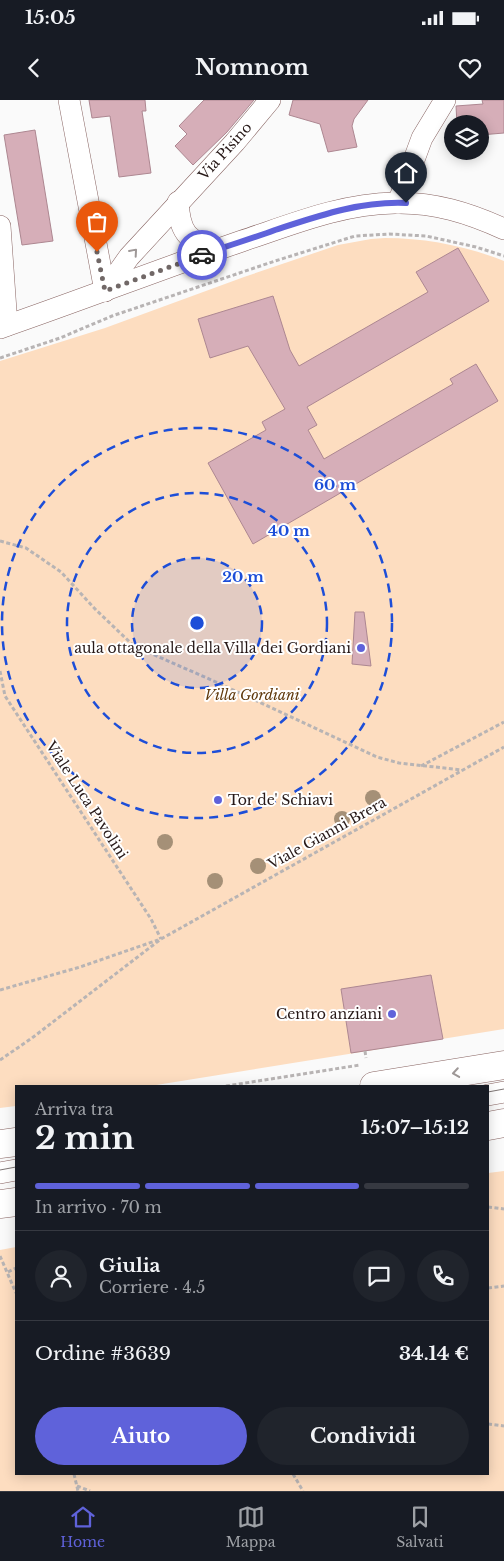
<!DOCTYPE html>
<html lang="it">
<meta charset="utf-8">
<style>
:root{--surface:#171b24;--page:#20242c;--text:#f1f3f6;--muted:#9ea1a6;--line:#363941;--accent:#5f62da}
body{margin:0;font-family:"Libre Baskerville",serif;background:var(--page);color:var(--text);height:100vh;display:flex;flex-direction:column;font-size:19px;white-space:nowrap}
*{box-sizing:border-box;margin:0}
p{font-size:16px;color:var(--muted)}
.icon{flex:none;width:28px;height:28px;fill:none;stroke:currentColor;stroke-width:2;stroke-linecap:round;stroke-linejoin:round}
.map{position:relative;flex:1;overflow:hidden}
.panel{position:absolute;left:15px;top:985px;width:474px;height:390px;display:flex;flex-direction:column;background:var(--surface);border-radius:0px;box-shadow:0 2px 12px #0003}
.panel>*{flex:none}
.controls{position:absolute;left:444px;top:15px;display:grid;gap:10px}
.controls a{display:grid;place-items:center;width:45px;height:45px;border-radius:50%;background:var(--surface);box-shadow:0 2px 12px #0003;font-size:25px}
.pin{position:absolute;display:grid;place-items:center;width:42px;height:42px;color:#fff;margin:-51px -21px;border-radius:50% 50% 50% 0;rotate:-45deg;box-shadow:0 0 5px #0007}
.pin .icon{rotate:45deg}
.courier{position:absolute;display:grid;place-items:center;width:50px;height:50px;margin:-25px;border:4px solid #5f62da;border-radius:50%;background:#fff;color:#222;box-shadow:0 1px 6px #0007}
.headline em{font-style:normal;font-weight:800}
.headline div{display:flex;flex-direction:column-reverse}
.headline{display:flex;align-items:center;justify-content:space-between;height:85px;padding:0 20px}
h1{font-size:32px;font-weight:800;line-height:38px}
.bar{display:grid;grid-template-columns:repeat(4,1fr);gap:8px 5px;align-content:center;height:60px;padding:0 20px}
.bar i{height:6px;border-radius:4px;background:var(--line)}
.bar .selected{background:var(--accent)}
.bar p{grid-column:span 4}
.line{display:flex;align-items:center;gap:12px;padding:0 20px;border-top:1px solid var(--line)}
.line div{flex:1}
.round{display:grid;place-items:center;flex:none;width:52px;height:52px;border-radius:26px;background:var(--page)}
.cta{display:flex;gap:10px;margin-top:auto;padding:10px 20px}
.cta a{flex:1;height:58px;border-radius:30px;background:var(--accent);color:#fff;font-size:20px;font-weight:800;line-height:58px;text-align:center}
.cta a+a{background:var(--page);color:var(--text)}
.status{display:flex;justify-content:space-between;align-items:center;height:35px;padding:0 25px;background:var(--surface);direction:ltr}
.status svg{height:14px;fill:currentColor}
header{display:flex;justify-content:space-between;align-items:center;height:65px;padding:0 20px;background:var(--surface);font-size:22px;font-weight:800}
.tab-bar{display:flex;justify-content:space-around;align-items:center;height:70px;border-top:1px solid var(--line);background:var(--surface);font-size:14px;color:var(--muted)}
.tab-bar a{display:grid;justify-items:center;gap:2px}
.tab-bar .selected{color:var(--accent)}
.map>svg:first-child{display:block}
</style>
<div class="status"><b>15:05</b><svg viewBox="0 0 49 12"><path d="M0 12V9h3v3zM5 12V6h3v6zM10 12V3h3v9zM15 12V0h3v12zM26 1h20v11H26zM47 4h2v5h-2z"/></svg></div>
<header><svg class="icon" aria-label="back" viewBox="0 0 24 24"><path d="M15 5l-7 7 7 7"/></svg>Nomnom<svg class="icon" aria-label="heart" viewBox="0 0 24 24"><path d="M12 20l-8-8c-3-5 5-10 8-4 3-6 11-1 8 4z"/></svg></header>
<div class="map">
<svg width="504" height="1391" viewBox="0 0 504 1391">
<rect width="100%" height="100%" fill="#fafafa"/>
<g fill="#fdddc0">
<path d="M385 138C426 138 466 146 504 161V929L150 986H16V1006L0 1008V261L105 228 244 177 338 145 371 139Z"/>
<path d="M504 1071V1391H0V1150L16 1147V1374H488V1073Z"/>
</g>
<g fill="#d6aeb8" stroke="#ad8791">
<path d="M89 0H145L146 11H142L151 73 119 77 110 16 92 18Z"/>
<path d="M204 0H254L227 32 193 65 175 46 187 34 179 26Z"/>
<path d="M293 0H368L354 19 352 26 357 47 328 52 320 24 289 15Z"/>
<path d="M482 0H504V33L480 35V24H457L456 6 483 4Z"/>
<path d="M35 30 53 141 22 145 4 35Z"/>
<path d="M458 148 489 201 307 307 317 325 308 330 324 359 453 284 450 279 476 264 498 301 253 444 208 363 266 330 262 322 285 309 248 246 210 258 198 219 273 196 290 250 299 266 428 192 416 172Z"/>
<path d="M355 512H364L371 566 352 564Z"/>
<path d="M431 875 443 939 351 953 341 889Z"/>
</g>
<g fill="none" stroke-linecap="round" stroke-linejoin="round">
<g stroke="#886462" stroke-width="22">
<g id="minor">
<path d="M69 0 105 191"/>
<path d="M178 102C180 133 186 138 214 151"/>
<path d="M398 103 422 38 445 0"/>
<path d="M0 126 7 225"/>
<path d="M105 191 129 157 235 42 270 0"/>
<path d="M0 228C81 200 161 169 242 141 293 124 340 104 395 103 434 102 469 113 504 129"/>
<path d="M488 995 504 992"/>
<path d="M0 1073 16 1070"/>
</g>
</g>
<g stroke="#886462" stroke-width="29">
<g id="major">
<path d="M374 986 504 965"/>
<path d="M488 1026 504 1023"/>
<path d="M0 1044 16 1042"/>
<path d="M0 1104 16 1102"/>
</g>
</g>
<g stroke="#b8b4b4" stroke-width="3" stroke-dasharray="4 2.5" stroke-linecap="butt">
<path d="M0 258 60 238 112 216 275 161 355 136 389 134 426 136 476 147 504 156"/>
<path d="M0 441 26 448 61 472 96 510 134 546 216 582 377 657 399 663 462 670"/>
<path d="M0 571 5 596 151 819 161 839"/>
<path d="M421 666 504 622"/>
<path d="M0 890 80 867 158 840"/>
<path d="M365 951 366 958"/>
<path d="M0 960 32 938 161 839 504 647"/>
<path d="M226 986 360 965"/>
<path d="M488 1107 504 1109"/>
<path d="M0 1156 16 1193"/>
<path d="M8 1172 16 1168"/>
<path d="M488 1188 504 1186"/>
<path d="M488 1324 504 1326"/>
<path d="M74 1374 78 1391"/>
<path d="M293 1374 303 1391"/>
<path d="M77 1386 90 1391"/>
</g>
<use href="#minor" stroke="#fff" stroke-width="21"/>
<use href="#major" stroke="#fff" stroke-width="28"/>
<g stroke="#7f7776" stroke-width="1">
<path d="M488 992 504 989"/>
<path d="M0 1070 16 1067"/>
</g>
</g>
<g fill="#a59077">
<circle cx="373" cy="698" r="8"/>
<circle cx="342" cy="719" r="8"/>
<circle cx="165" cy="742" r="8"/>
<circle cx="258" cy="766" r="8"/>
<circle cx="215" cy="781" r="8"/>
</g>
<defs><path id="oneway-chevron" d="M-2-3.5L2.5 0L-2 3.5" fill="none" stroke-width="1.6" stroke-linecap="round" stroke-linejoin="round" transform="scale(1.25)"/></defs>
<g stroke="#9e9897">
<use href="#oneway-chevron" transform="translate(134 152) rotate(-49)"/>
<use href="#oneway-chevron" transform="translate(456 973) rotate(171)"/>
</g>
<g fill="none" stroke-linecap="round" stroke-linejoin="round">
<path stroke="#716867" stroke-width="5" stroke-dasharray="0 9" d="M97 152 105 191 202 155"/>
<path stroke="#5f62da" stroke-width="6" d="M202 155C226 146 251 139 275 130 318 116 360 101 406 103"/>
</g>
<circle cx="197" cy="523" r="65" fill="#1d4ed8" fill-opacity=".12"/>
<g fill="none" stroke="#1d4ed8" stroke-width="2.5" stroke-dasharray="9 6">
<circle cx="197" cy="523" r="65"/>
<circle cx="197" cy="523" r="130"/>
<circle cx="197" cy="523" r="195"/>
</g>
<g fill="#5f62da" stroke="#fff" stroke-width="2">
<circle cx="361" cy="548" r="5"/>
<circle cx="218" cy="700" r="5"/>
<circle cx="392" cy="914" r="5"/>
</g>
<g text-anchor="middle" stroke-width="4" stroke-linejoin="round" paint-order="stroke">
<g font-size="14" fill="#271918" stroke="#fff">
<text transform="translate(225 51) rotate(-48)" y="5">Via Pisino</text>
<text transform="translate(87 700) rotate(57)" y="5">Viale Luca Pavolini</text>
<text transform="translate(327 733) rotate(-29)" y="5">Viale Gianni Brera</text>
</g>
<g font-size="14" fill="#271918" stroke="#fff" text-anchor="end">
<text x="351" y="553">aula ottagonale della Villa dei Gordiani</text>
<text x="228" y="705" text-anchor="start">Tor de' Schiavi</text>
<text x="382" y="919">Centro anziani</text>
</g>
<g font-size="14" font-style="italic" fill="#60390c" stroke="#fff">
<text x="252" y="600">Villa Gordiani</text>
</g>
</g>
<circle cx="197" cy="523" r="8" fill="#1d4ed8" stroke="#fff" stroke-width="2.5"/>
<g font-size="15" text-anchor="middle" font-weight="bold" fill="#1d4ed8" stroke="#fff" stroke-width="4" stroke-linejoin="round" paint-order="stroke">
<text x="335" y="390">60 m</text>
<text x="289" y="436">40 m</text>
<text x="243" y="482">20 m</text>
</g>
</svg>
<div class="controls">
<a><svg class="icon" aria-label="layers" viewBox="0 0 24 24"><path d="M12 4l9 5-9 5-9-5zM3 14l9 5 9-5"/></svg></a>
</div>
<div class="pin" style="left:97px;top:152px;background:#ea580c"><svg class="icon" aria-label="bag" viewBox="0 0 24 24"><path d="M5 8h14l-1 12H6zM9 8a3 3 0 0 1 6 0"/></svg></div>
<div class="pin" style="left:406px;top:103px;background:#1f2937"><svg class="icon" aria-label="home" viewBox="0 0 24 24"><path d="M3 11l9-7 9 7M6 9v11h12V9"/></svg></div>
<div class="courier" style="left:202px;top:155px"><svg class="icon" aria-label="car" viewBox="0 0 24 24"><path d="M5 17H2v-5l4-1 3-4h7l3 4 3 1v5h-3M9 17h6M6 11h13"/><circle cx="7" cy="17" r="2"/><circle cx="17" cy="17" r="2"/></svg></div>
<section class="panel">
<div class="headline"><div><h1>2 min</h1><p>Arriva tra</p></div><em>15:07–15:12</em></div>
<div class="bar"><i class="selected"></i><i class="selected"></i><i class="selected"></i><i></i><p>In arrivo · 70 m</p></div>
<div class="line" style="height:90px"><a class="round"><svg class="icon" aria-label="person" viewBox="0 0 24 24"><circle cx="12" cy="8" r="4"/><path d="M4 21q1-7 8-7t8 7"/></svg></a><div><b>Giulia</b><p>Corriere · 4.5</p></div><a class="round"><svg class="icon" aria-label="chat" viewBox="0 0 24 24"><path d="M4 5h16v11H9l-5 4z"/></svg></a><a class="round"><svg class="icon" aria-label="phone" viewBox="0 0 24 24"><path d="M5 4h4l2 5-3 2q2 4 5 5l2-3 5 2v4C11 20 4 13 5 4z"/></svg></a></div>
<div class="line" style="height:65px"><div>Ordine #3639</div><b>34.14 €</b></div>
<div class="cta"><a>Aiuto</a><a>Condividi</a></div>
</section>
</div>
<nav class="tab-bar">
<a class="selected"><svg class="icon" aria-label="home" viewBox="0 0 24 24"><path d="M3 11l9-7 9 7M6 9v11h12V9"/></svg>Home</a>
<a><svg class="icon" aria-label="map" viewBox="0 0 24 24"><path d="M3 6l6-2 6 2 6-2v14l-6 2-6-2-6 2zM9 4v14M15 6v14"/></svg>Mappa</a>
<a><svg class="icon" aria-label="saved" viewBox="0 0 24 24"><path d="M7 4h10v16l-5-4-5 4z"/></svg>Salvati</a>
</nav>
